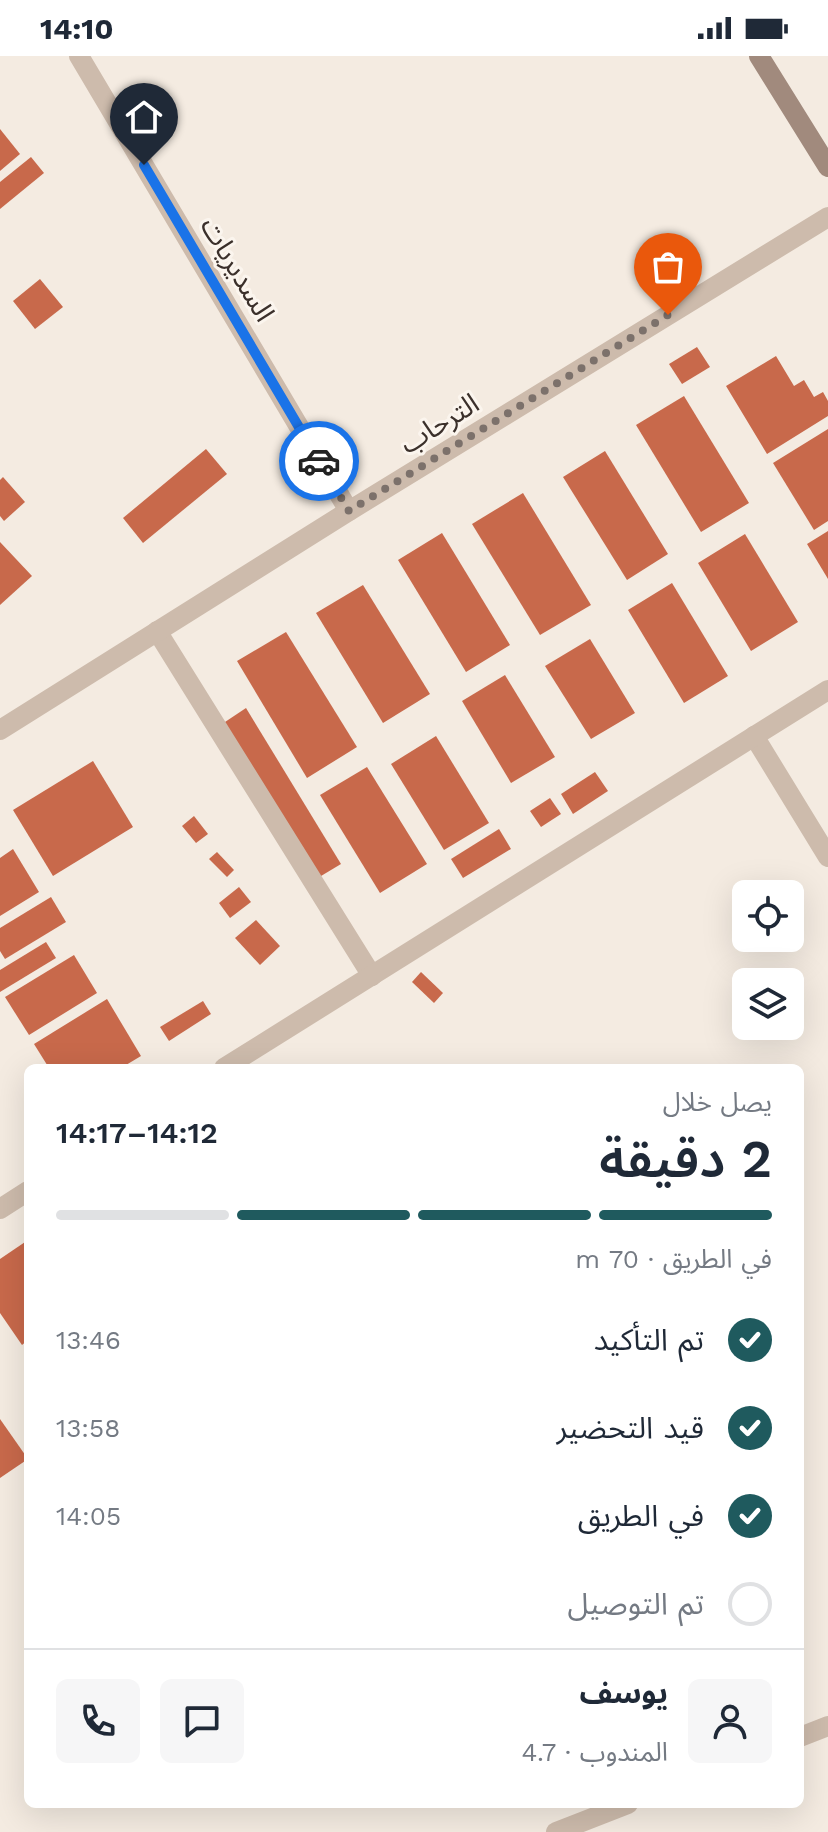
<!DOCTYPE html>
<html lang="ar">
<meta charset="utf-8">
<style>
:root{--surface:#fff;--page:#f6f6f7;--text:#1f2937;--muted:#747a83;--line:#e0e1e3;--accent:#1f5a5e}
body{margin:0;font-family:"Work Sans","Noto Sans Arabic",sans-serif;background:var(--page);color:var(--text);direction:rtl;height:100vh;display:flex;flex-direction:column;font-size:30px;white-space:nowrap}
*{box-sizing:border-box;margin:0}
p{font-size:26px;color:var(--muted)}
.icon{flex:none;width:44px;height:44px;fill:none;stroke:currentColor;stroke-width:2;stroke-linecap:round;stroke-linejoin:round}
.map{position:relative;flex:1;overflow:hidden;direction:ltr}
.sheet{position:absolute;left:24px;top:1008px;width:780px;height:744px;display:flex;flex-direction:column;background:var(--surface);border-radius:12px;box-shadow:0 8px 32px #0002;direction:rtl}
.sheet>*{flex:none}
.controls{position:absolute;left:732px;top:824px;display:grid;gap:16px}
.controls a{display:grid;place-items:center;width:72px;height:72px;border-radius:12px;background:var(--surface);box-shadow:0 8px 32px #0002;font-size:40px}
.pin{position:absolute;display:grid;place-items:center;width:68px;height:68px;color:#fff;margin:-82px -34px;border-radius:50% 50% 50% 0;rotate:-45deg;box-shadow:0 0 8px #0007}
.pin .icon{rotate:45deg}
.courier{position:absolute;display:grid;place-items:center;width:80px;height:80px;margin:-40px;border:6px solid #1a73e8;border-radius:50%;background:#fff;color:#222;box-shadow:0 2px 10px #0007}
.summary em{font-style:normal;font-weight:600}
.summary div{display:flex;flex-direction:column-reverse}
.summary{display:flex;align-items:center;justify-content:space-between;height:136px;padding:0 32px}
h1{font-size:52px;font-weight:600;line-height:60px}
.bar{display:grid;grid-template-columns:repeat(4,1fr);gap:12px 8px;align-content:center;height:96px;padding:0 32px}
.bar i{height:10px;border-radius:6px;background:var(--line)}
.bar .active{background:var(--accent)}
.bar p{grid-column:span 4}
.line{display:flex;align-items:center;gap:20px;padding:0 32px;border-top:2px solid var(--line)}
.line div{flex:1}
.round{display:grid;place-items:center;flex:none;width:84px;height:84px;border-radius:12px;background:var(--page)}
ol{padding:0 32px;list-style:none}
li{display:flex;align-items:center;gap:24px;height:88px}
li p{margin-inline-start:auto}
li .icon{padding:8px;border-radius:50%;background:var(--accent);color:#fff;stroke-width:4}
li:last-child{color:var(--muted)}
li i{width:44px;height:44px;border:4px solid var(--line);border-radius:50%}
.status{display:flex;justify-content:space-between;align-items:center;height:56px;padding:0 40px;background:var(--surface);direction:ltr}
.status svg{height:22px;fill:currentColor}
.map>svg:first-child{display:block}
</style>
<div class="status"><b>14:10</b><svg viewBox="0 0 49 12"><path d="M0 12V9h3v3zM5 12V6h3v6zM10 12V3h3v9zM15 12V0h3v12zM26 1h20v11H26zM47 4h2v5h-2z"/></svg></div>
<div class="map">
<svg width="828" height="1776" viewBox="0 0 828 1776">
<rect width="100%" height="100%" fill="#f4ebe1"/>
<g fill="#c8694b">
<path d="M0 73 20 98 0 115Z"/>
<path d="M31 101 44 117 0 153V126Z"/>
<path d="M40 223 63 251 35 273 13 245Z"/>
<path d="M697 291 710 311 682 328 669 308Z"/>
<path d="M776 300 794 330 804 324 814 341 823 336 828 345V360L767 398 726 330Z"/>
<path d="M684 340 749 447 701 476 636 369Z"/>
<path d="M828 373V465L814 474 773 407Z"/>
<path d="M206 393 227 418 143 487 123 462Z"/>
<path d="M605 395 668 498 627 524 563 421Z"/>
<path d="M3 421 25 446 4 465 0 460V424Z"/>
<path d="M523 437 591 549 540 579 472 468Z"/>
<path d="M828 475V523L807 488Z"/>
<path d="M442 477 510 589 466 616 398 504Z"/>
<path d="M745 478 798 566 751 595 698 507Z"/>
<path d="M0 486 32 520 0 549Z"/>
<path d="M672 527 728 620 684 647 628 554Z"/>
<path d="M363 529 430 638 383 667 316 557Z"/>
<path d="M286 576 357 691 307 722 237 605Z"/>
<path d="M590 583 635 657 591 683 545 610Z"/>
<path d="M505 619 555 701 511 727 462 645Z"/>
<path d="M246 652 341 808 316 823 222 668Z"/>
<path d="M436 680 489 767 444 794 391 708Z"/>
<path d="M93 705 133 771 53 820 13 754Z"/>
<path d="M367 711 427 808 380 837 320 739Z"/>
<path d="M595 716 608 735 573 758 561 738Z"/>
<path d="M550 742 561 758 541 771 530 755Z"/>
<path d="M194 760 208 778 196 787 182 770Z"/>
<path d="M499 773 511 793 463 822 451 803Z"/>
<path d="M13 793 39 836 0 860V802Z"/>
<path d="M217 796 234 814 227 821 209 803Z"/>
<path d="M239 831 251 846 230 862 219 847Z"/>
<path d="M51 841 66 866 5 903 0 895V872Z"/>
<path d="M256 864 280 890 260 909 235 882Z"/>
<path d="M46 886 56 902 0 936V914Z"/>
<path d="M74 899 97 937 29 979 5 941Z"/>
<path d="M421 916 443 937 434 947 412 926Z"/>
<path d="M107 943 141 1000 121 1012H49L34 988Z"/>
<path d="M203 945 211 958 169 985 160 971Z"/>
<path d="M28 1184V1284L22 1289 0 1257V1203Z"/>
<path d="M0 1363 28 1403 0 1422Z"/>
</g>
<g fill="none" stroke-linecap="round" stroke-linejoin="round">
<g stroke="#cdbbac" stroke-width="20">
<path d="M79 0 349 455"/>
<path d="M157 575 372 920"/>
<path d="M0 674 349 455 828 161"/>
<path d="M754 680 828 801"/>
<path d="M224 1012 828 634"/>
<path d="M0 1153 28 1135"/>
<path d="M800 1681 828 1670"/>
<path d="M556 1776 628 1748"/>
</g>
<path stroke="#a18a7d" stroke-width="20" d="M759 0 828 111"/>
</g>
<g fill="none" stroke-linecap="round" stroke-linejoin="round">
<path stroke="#7c716b" stroke-width="8" stroke-dasharray="0 14.4" d="M319 405 349 455 668 259"/>
<path stroke="#1a73e8" stroke-width="10" d="M144 109 319 405"/>
</g>
<g text-anchor="middle" stroke-width="6" stroke-linejoin="round" paint-order="stroke">
<g font-size="28" fill="#3b302b" stroke="#fbf5ee">
<text transform="translate(238 213) rotate(59)" y="10">السديريات</text>
<text transform="translate(439 367) rotate(-32)" y="10">الترحاب</text>
</g>
</g>
</svg>
<div class="controls">
<a><svg class="icon" aria-label="locate" viewBox="0 0 24 24"><circle cx="12" cy="12" r="6"/><path d="M12 2v4M12 18v4M2 12h4M18 12h4"/></svg></a>
<a><svg class="icon" aria-label="layers" viewBox="0 0 24 24"><path d="M12 4l9 5-9 5-9-5zM3 14l9 5 9-5"/></svg></a>
</div>
<div class="pin" style="left:668px;top:259px;background:#ea580c"><svg class="icon" aria-label="bag" viewBox="0 0 24 24"><path d="M5 8h14l-1 12H6zM9 8a3 3 0 0 1 6 0"/></svg></div>
<div class="pin" style="left:144px;top:109px;background:#1f2937"><svg class="icon" aria-label="home" viewBox="0 0 24 24"><path d="M3 11l9-7 9 7M6 9v11h12V9"/></svg></div>
<div class="courier" style="left:319px;top:405px"><svg class="icon" aria-label="car" viewBox="0 0 24 24"><path d="M5 17H2v-5l4-1 3-4h7l3 4 3 1v5h-3M9 17h6M6 11h13"/><circle cx="7" cy="17" r="2"/><circle cx="17" cy="17" r="2"/></svg></div>
<section class="sheet">
<div class="summary"><div><h1>2 دقيقة</h1><p>يصل خلال</p></div><em>14:12–14:17</em></div>
<div class="bar"><i class="active"></i><i class="active"></i><i class="active"></i><i></i><p>في الطريق · 70 m</p></div>
<ol>
<li><svg class="icon" aria-label="check" viewBox="0 0 24 24"><path d="M5 12l5 5 9-10"/></svg>تم التأكيد<p>13:46</p></li>
<li><svg class="icon" aria-label="check" viewBox="0 0 24 24"><path d="M5 12l5 5 9-10"/></svg>قيد التحضير<p>13:58</p></li>
<li><svg class="icon" aria-label="check" viewBox="0 0 24 24"><path d="M5 12l5 5 9-10"/></svg>في الطريق<p>14:05</p></li>
<li><i></i>تم التوصيل</li>
</ol>
<div class="line" style="height:144px"><a class="round"><svg class="icon" aria-label="person" viewBox="0 0 24 24"><circle cx="12" cy="8" r="4"/><path d="M4 21q1-7 8-7t8 7"/></svg></a><div><b>يوسف</b><p>المندوب · 4.7</p></div><a class="round"><svg class="icon" aria-label="chat" viewBox="0 0 24 24"><path d="M4 5h16v11H9l-5 4z"/></svg></a><a class="round"><svg class="icon" aria-label="phone" viewBox="0 0 24 24"><path d="M5 4h4l2 5-3 2q2 4 5 5l2-3 5 2v4C11 20 4 13 5 4z"/></svg></a></div>
</section>
</div>
